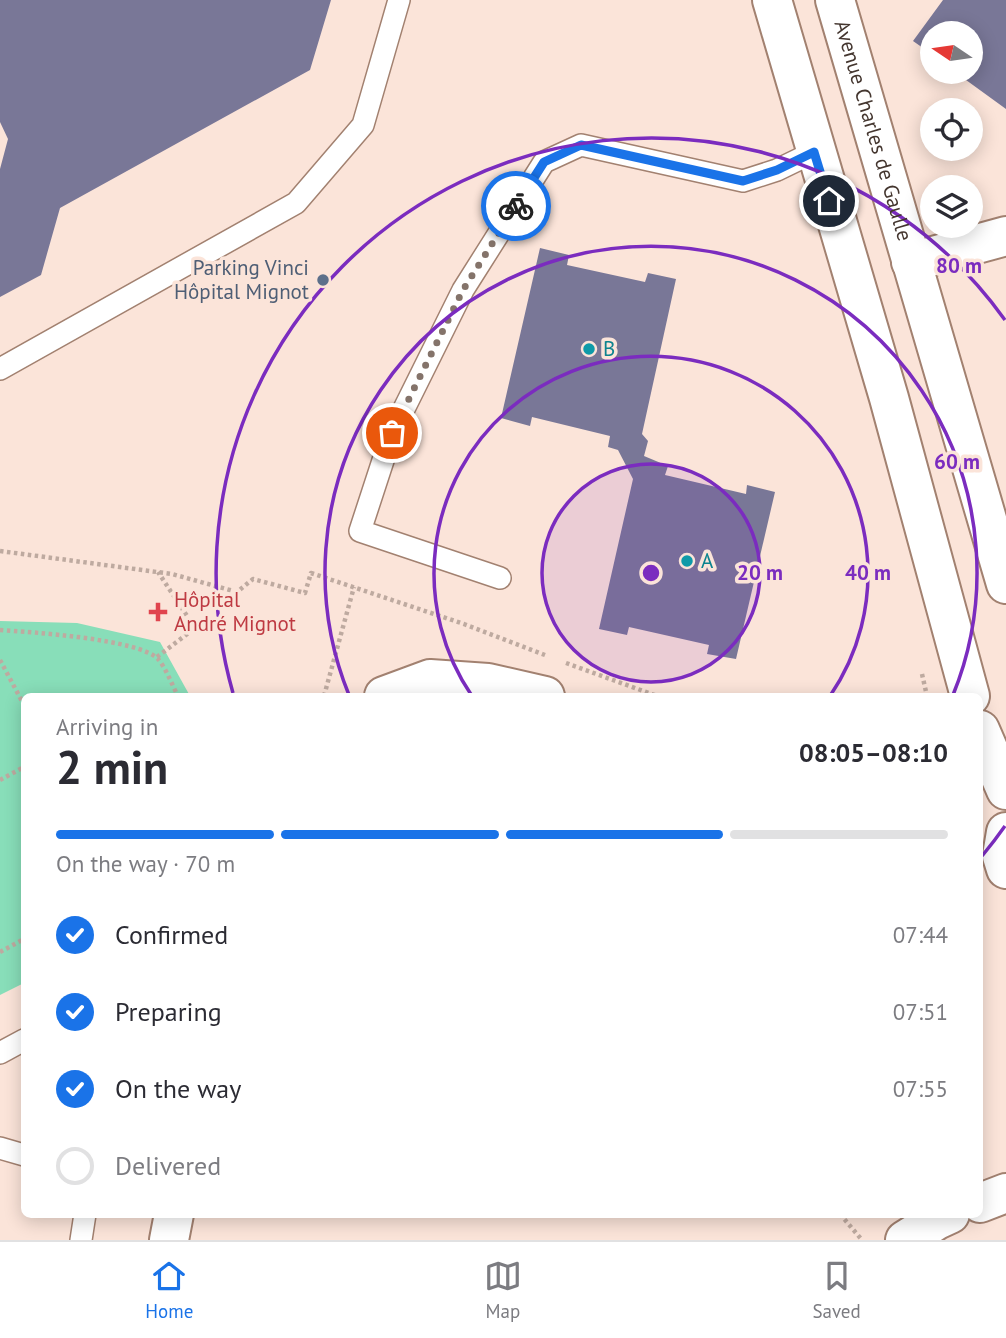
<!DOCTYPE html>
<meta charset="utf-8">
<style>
:root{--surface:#fff;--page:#f2f2f3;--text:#2b2b33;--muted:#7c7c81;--line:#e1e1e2;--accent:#1a73e8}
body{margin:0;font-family:"PT Sans",sans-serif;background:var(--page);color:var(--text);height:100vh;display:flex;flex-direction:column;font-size:26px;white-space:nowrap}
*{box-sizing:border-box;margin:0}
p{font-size:23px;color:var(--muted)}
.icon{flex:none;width:38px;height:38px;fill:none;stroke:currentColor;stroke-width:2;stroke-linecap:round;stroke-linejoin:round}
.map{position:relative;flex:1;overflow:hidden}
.panel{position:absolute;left:21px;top:693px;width:962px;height:525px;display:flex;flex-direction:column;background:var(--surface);border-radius:10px;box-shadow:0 4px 18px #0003}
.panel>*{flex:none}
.needle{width:46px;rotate:283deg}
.tools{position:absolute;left:920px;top:21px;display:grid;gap:14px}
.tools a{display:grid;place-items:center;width:63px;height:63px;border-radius:50%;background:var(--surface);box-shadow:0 4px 18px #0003;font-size:35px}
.pin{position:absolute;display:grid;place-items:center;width:60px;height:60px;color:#fff;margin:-30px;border:4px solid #fff;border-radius:50%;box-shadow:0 2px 7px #0007}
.courier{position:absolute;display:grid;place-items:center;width:70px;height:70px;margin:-35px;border:5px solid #1a73e8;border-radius:50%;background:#fff;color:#222;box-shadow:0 2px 9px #0007}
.headline em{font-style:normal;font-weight:800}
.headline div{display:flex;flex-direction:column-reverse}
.headline{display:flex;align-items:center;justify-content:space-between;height:119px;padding:0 35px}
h1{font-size:46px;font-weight:800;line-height:52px}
.bar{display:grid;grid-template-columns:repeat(4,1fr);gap:10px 7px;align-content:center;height:84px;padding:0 35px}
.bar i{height:9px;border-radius:5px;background:var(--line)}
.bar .active{background:var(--accent)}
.bar p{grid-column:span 4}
ol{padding:0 35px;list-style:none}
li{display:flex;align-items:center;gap:21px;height:77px}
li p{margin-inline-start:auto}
li .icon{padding:7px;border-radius:50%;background:var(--accent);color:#fff;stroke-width:4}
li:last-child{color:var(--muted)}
li i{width:38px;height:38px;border:4px solid var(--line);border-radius:50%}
.menu{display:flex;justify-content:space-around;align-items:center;height:98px;border-top:2px solid var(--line);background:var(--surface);font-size:19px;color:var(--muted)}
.menu a{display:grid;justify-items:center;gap:4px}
.menu .active{color:var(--accent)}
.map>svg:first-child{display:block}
</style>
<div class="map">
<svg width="1006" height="1240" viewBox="0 0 1006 1240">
<rect width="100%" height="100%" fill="#fbe4d9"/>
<path fill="#88deb9" d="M0 621 77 623 160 642 190 696H24V983L0 995Z"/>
<g fill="#797797">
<path d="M0 0H331L310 70 60 208 41 275 0 297V169L8 139 0 122Z"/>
<path d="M943 0H1006V109L955 72H971V33H933V55L913 41Z"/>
<path d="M540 248 569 255 567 265 645 282 648 273 676 279 642 434 648 441 644 456 668 466 665 475 746 494 747 485 775 492 736 659 707 654 709 645 629 627 627 635 599 629 633 479 618 450 608 447 610 436 532 417 530 426 501 418Z"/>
</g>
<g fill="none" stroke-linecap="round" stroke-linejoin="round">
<g stroke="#a28170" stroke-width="24">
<g id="lane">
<path d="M0 369 296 203 363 125 399 0"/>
<path d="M500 578 360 531 392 433 463 290 544 162 581 145 743 181 777 170 814 152"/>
<path d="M0 1053 24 1040"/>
<path d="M0 1148 24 1155"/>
<path d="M81 1240 85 1214"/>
</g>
</g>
<g stroke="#a28170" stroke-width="42">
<g id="street">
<path d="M911 262 1006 236"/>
<path d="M384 696 430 679 488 683 545 696"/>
<path d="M980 1203 1006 1193"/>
<path d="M169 1240 174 1214"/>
<path d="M905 1240 937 1220 950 1214"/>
</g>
</g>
<g stroke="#a28170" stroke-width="42">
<g id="secondary">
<path d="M772 0 889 398 970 696"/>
<path id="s1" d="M835 0 1006 584"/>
<path d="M980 730 1006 790"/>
<path d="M1006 832 1002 856 1006 869"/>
</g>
</g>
<g stroke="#beaaa0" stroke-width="4.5" stroke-dasharray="3.5 3.5" stroke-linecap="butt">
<path d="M0 551 172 574 237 592 253 579 305 593 311 573 464 624 545 655"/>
<path d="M0 630C30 632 139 639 158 659 166 668 172 685 178 696"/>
<path d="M157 657 195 628 158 572"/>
<path d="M0 660 24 705"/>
<path d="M566 663 657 696"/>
<path d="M922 674 927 696"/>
<path d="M324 696 354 587"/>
<path d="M0 780 24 767"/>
<path d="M0 952 24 939"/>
<path d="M840 1214 862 1240"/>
</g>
<use href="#lane" stroke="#fff" stroke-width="21"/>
<use href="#street" stroke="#fff" stroke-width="38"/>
<use href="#secondary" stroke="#fff" stroke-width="38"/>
</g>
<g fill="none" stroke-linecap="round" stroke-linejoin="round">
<path stroke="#84736a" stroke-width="7" stroke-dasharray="0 12.6" d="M392 433 463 290 516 206"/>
<path stroke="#1a73e8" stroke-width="9" d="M516 206 544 162 581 145 743 181 777 170 814 152 829 201"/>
</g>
<circle cx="651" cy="573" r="109" fill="#7b2cbf" fill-opacity=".12"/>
<g fill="none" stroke="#7b2cbf" stroke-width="3.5">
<circle cx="651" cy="573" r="109"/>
<path d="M472 696A217 217 0 1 1 830 696"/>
<path d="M349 695A326 326 0 1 1 953 695"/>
<path d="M1005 826A435 435 0 0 1 982 856M233 693A435 435 0 0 1 1005 320"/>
</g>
<circle fill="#5c6f8a" stroke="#fbe4d9" stroke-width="2.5" cx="323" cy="280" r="7"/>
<g fill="#0f9aa8" stroke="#fbe4d9" stroke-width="2.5">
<circle cx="589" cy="349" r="7"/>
<circle cx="687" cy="561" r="7"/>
</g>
<path fill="#e0444e" stroke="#fbe4d9" stroke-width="2.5" d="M154.5 601.5h7v7h7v7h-7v7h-7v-7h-7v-7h7z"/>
<g text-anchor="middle" stroke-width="7" stroke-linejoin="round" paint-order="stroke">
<g font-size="21" fill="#44362f" stroke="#fbe4d9">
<text dy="7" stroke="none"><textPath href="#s1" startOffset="136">Avenue Charles de Gaulle</textPath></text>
</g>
<g font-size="21" fill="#4e5e75" stroke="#fbe4d9" text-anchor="end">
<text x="309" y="275">Parking Vinci<tspan x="309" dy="24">Hôpital Mignot</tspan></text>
</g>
<g font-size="21" fill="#0d838f" stroke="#fbe4d9" text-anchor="start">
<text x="603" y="356">B</text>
<text x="701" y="568">A</text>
</g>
<g font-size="21" fill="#be3a42" stroke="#fbe4d9" text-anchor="start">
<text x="174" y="607">Hôpital<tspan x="174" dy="24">André Mignot</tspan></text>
</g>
</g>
<circle cx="651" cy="573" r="10" fill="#7b2cbf" stroke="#fbe4d9" stroke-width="3.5"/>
<g font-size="21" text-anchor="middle" font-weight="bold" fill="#7b2cbf" stroke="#fbe4d9" stroke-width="7" stroke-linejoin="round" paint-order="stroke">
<text x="959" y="273">80 m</text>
<text x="957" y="469">60 m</text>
<text x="760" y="580">20 m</text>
<text x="868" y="580">40 m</text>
</g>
</svg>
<div class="tools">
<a><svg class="needle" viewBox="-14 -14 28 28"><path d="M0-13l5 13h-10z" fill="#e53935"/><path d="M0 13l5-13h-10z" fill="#7c7c81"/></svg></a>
<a><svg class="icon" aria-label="locate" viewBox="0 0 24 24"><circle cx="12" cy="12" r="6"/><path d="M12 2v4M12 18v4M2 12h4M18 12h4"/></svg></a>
<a><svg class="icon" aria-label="layers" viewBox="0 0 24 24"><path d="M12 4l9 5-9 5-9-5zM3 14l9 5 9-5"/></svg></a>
</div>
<div class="pin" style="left:392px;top:433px;background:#ea580c"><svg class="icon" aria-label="bag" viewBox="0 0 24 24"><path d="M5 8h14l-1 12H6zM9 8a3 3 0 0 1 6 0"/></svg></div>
<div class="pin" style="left:829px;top:201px;background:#1f2937"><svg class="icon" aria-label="home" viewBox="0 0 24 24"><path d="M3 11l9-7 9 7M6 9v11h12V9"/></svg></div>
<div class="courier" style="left:516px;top:206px"><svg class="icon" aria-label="bike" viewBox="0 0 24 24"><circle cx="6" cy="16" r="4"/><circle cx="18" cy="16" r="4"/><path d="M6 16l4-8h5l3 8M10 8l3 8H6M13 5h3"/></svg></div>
<section class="panel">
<div class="headline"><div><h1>2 min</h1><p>Arriving in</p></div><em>08:05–08:10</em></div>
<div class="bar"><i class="active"></i><i class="active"></i><i class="active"></i><i></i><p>On the way · 70 m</p></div>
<ol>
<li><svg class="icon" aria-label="check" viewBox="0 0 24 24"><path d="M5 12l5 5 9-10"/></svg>Confirmed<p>07:44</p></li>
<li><svg class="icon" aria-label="check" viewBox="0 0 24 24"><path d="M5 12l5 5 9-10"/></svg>Preparing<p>07:51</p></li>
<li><svg class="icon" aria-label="check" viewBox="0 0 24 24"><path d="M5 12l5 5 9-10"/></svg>On the way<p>07:55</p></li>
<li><i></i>Delivered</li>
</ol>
</section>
</div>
<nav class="menu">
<a class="active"><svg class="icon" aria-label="home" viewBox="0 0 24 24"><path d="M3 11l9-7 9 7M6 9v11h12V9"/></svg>Home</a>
<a><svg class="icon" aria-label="map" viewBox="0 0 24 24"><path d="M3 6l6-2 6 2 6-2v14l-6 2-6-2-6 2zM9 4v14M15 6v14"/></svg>Map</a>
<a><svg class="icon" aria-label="saved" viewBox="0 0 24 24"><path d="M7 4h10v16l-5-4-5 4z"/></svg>Saved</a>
</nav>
